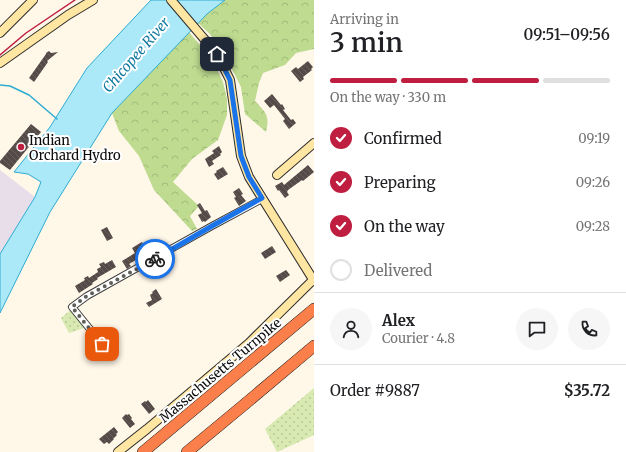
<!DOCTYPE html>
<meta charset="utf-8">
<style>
:root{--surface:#fff;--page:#f6f6f6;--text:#202124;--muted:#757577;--line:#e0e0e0;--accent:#bf1e40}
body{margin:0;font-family:Merriweather,serif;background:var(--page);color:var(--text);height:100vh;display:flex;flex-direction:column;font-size:15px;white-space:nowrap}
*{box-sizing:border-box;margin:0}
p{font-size:13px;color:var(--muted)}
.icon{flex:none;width:22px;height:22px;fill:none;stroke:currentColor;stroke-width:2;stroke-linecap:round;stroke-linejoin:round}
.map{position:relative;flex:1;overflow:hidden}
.details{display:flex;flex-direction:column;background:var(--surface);width:312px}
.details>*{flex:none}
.pin{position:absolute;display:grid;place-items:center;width:34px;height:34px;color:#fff;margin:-17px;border-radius:8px;box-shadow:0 2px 6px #0006}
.courier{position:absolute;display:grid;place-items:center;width:40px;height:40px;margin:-20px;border:3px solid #1a73e8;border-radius:50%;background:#fff;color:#222;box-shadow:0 1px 5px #0007}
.head em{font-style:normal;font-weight:600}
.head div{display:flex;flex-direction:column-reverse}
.head{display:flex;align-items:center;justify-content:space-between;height:68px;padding:0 16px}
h1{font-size:26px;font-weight:600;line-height:30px}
.bar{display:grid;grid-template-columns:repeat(4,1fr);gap:6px 4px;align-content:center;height:48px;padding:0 16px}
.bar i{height:5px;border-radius:3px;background:var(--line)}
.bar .on{background:var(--accent)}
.bar p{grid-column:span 4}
.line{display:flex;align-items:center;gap:10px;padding:0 16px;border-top:1px solid var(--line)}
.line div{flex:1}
.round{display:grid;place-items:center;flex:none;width:42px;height:42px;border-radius:21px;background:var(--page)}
ol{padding:0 16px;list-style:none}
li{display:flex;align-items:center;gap:12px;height:44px}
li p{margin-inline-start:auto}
li .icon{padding:4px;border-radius:50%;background:var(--accent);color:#fff;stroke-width:4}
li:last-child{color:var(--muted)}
li i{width:22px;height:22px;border:2px solid var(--line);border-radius:50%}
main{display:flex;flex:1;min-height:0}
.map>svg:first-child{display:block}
</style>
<main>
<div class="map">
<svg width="314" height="452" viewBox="0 0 314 452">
<defs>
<pattern id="grass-dots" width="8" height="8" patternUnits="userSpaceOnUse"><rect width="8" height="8" fill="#d8eab1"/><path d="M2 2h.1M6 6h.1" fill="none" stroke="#b8c797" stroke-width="1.8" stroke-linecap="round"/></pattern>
<pattern id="forest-crowns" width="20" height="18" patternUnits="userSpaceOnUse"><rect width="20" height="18" fill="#bedb90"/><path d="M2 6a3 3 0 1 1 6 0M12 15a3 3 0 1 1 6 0" fill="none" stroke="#a2bb7b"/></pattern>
<pattern id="building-back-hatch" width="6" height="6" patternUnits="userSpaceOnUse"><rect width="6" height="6" fill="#544a47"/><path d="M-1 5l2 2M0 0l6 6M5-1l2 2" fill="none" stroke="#68605d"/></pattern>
</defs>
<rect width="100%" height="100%" fill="#fff7e8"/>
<path fill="#e7deea" d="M0 170 35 197 0 254Z"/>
<g fill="url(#grass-dots)">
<path d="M75 306 87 327 69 333 61 318Z"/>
<path d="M314 388V435L277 452 265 429Z"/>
</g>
<g fill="url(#forest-crowns)">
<path d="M225 0H314V49L296 53 285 65 263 73 259 83 255 101C266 113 270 115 266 132L245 114 241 87 227 59 211 35 198 23 207 14Z"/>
<path d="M189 32 213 61 223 82 227 99V115L218 140 192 159 173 182 199 206 190 216 197 229 192 231 154 190 139 156 119 131 112 113Z"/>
</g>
<path fill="#abe8f8" stroke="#2facd2" d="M151 0H225L207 14 112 113 50 212 0 313V254L35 197 41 182 28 174 14 172 50 127 87 68Z"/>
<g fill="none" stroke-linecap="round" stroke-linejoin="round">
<path stroke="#2facd2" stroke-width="1.5" d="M0 85 10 86 29 95 57 119"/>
</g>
<g fill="url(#building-back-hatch)">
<path d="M49 51 51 53 58 52 47 61 48 62 34 82 29 78 46 54V53Z"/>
<path d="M308 61 313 67 311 69 312 70 303 77 304 79 300 82 291 71 296 67 298 69Z"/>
<path d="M272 94 281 105 282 104 285 109 283 110 291 120 293 119 296 123 289 129 283 121 285 119 274 105 270 108 264 101Z"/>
<path d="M31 124 41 132 10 170 0 163V161Z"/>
<path d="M219 146 222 152 220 154 221 155 212 161 214 164 209 167 205 159 214 153 212 151Z"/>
<path d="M308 165 314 172 303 181 302 180 288 190 287 192 289 195 285 198 279 190 278 191 275 186 282 182 284 185Z"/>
<path d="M223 167 228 174 218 180 214 174 217 172 216 171Z"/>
<path d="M239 188 243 194 241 195 246 201 239 206 234 198 236 197 233 192Z"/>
<path d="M200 203 205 211 207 210 211 217 205 222 204 221 202 222 198 215 202 213 197 205Z"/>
<path d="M107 227 113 238 107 241 101 230Z"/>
<path d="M142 242 148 253 147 254 148 255 142 259 141 257 129 264 131 266 127 269 122 261 135 253 132 248Z"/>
<path d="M272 246 276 252 265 259 261 253Z"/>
<path d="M112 260 116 267 97 278 98 279 92 283 93 284 79 293 75 286 85 280 84 278 88 276 89 278 98 272 97 269 101 267 99 264 104 262 105 264Z"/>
<path d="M286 270 290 275 280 282 276 276Z"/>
<path d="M156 289 162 299 149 307 146 303 152 300 150 295 153 293 152 292Z"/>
<path d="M148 400 155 409 149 414 141 404 145 401 146 402Z"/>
<path d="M126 414 127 415 129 414 132 418 131 419 135 424 130 428 122 418Z"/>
<path d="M114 427 118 432 116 434 117 435 113 439H114L109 444 107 442 104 444 99 439Z"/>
</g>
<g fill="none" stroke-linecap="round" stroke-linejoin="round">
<g stroke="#3e3e3e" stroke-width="8">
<path id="street" d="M102 344 72 307 87 296 212 226 262 199"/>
</g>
<g stroke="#2d2d2d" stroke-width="10">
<g id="secondary">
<path d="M171 0 217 54 230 80 241 156 249 177 314 281"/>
<path d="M0 33 33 0"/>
<path d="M0 63 68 15 93 0"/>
<path d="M277 175 314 143"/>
<path d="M118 452 147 429 249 343 314 279"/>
</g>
</g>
<g stroke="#1c1c1c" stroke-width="12">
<g id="highway">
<path d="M143 452 314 309"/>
<path d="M187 452 239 409 314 346"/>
</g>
</g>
<use href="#street" stroke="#fff" stroke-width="6"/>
<use href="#secondary" stroke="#ffe6a3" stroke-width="8"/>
<use href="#highway" stroke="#fa7f4b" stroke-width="11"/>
<path stroke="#bf1e40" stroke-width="1.5" d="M0 55 26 33 75 0"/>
</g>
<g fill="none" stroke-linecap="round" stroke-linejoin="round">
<path stroke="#605e58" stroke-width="4" stroke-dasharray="0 7.2" d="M102 344 72 307 87 296 155 259"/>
<path stroke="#1a73e8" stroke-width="5" d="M155 259 212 226 262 198 249 177 241 156 230 80 217 54"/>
</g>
<circle fill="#bf1e40" stroke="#fff" stroke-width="1.5" cx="21" cy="147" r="4"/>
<g text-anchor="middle" stroke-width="4" stroke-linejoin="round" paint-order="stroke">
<g font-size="13" fill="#0b0b0b" stroke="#fff" text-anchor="start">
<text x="29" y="145">Indian<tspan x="29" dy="15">Orchard Hydro</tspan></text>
</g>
<g font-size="13" fill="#0b0b0b" stroke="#fff">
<text transform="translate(220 370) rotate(-40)" y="5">Massachusetts Turnpike</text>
</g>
<g font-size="14" font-style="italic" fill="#1079a0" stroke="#fff">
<text transform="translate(136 55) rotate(-49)" y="5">Chicopee River</text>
</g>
</g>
</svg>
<div class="pin" style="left:102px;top:344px;background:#ea580c"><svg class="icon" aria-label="bag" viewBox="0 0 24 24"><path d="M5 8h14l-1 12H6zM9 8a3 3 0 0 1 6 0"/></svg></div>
<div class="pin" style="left:217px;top:54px;background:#1f2937"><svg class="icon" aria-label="home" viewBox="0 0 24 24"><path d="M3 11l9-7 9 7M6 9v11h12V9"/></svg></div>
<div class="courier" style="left:155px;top:259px"><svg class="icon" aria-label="bike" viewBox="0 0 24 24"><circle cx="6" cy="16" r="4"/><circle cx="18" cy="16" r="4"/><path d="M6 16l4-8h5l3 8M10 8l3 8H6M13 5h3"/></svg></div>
</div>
<section class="details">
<div class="head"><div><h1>3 min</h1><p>Arriving in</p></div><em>09:51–09:56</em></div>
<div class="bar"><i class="on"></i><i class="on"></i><i class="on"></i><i></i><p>On the way · 330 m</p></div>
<ol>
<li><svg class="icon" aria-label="check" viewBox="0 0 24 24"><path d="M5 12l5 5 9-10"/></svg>Confirmed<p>09:19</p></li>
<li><svg class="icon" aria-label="check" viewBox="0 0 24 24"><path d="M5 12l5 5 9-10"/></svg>Preparing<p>09:26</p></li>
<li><svg class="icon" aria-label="check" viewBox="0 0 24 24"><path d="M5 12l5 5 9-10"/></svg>On the way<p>09:28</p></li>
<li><i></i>Delivered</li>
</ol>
<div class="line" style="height:72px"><a class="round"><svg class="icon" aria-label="person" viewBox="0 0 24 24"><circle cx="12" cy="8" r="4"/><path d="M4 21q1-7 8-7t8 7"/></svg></a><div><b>Alex</b><p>Courier · 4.8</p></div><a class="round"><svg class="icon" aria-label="chat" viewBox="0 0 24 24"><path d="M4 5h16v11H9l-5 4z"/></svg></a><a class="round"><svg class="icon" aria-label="phone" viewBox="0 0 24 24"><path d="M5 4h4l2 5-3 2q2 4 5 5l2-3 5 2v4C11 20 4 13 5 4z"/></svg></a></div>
<div class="line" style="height:52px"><div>Order #9887</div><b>$35.72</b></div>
</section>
</main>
